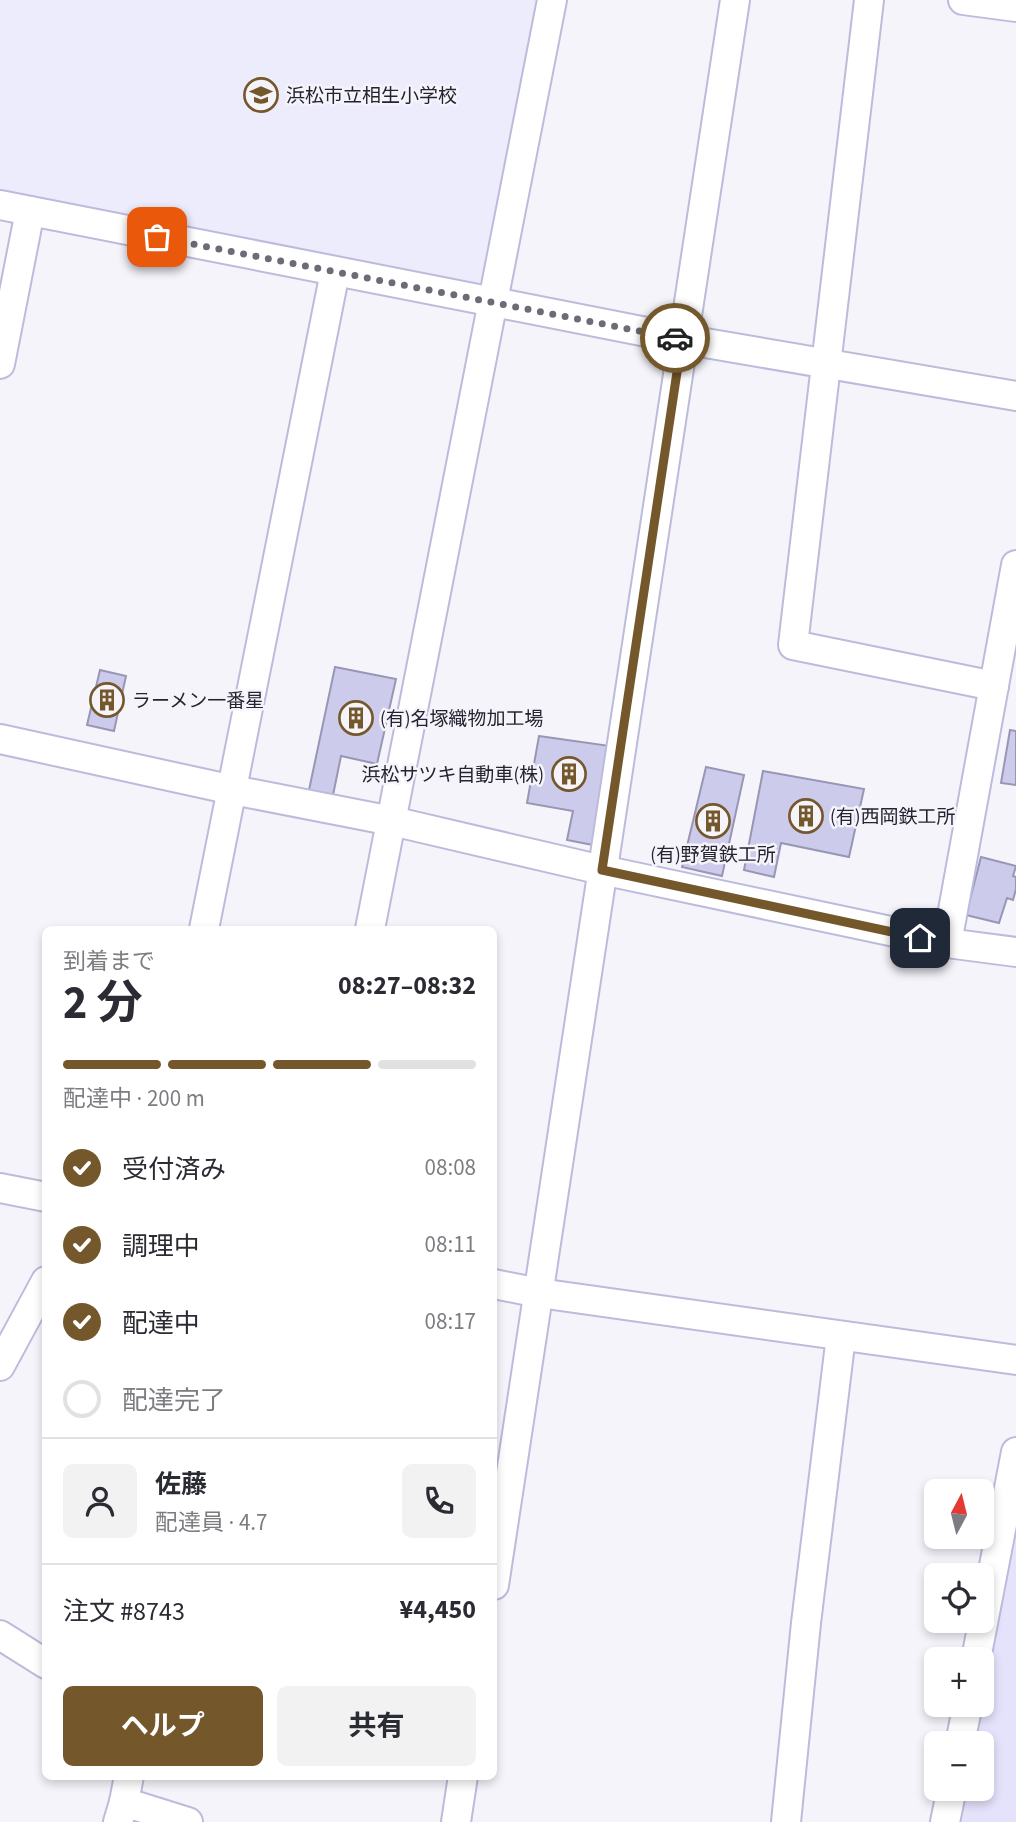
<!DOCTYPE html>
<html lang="ja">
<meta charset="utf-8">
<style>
:root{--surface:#fff;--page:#f2f2f3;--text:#2b2b33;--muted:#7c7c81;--line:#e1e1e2;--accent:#74582b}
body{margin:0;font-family:"Source Sans 3","Noto Sans JP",sans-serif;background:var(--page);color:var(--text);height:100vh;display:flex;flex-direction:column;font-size:26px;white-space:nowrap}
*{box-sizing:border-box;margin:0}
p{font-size:23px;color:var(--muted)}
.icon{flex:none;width:38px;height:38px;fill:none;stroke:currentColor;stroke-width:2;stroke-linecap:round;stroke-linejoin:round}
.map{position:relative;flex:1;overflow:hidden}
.side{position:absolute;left:42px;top:926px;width:455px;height:854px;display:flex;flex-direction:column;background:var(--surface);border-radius:10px;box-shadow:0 4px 10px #0003}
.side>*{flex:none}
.needle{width:46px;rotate:7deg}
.buttons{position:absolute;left:924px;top:1479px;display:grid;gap:14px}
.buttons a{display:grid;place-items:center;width:70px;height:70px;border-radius:10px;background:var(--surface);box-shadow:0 4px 10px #0003;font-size:35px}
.pin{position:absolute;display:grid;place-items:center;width:60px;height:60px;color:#fff;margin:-30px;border-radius:14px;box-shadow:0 4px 10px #0006}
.courier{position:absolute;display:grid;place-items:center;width:70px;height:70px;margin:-35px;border:5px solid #74582b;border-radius:50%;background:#fff;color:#222;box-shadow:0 2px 9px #0007}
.overview em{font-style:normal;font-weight:700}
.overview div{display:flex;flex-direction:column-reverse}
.overview{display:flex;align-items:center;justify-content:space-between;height:119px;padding:0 21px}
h1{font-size:46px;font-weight:700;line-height:52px}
.bar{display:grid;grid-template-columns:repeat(4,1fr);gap:10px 7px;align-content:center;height:84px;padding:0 21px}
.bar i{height:9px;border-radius:5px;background:var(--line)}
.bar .active{background:var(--accent)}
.bar p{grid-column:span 4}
.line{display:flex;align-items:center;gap:18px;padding:0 21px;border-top:2px solid var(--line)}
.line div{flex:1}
.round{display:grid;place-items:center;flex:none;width:74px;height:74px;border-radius:10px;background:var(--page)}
ol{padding:0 21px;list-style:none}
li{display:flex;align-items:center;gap:21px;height:77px}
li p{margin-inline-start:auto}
li .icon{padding:7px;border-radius:50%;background:var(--accent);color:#fff;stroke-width:4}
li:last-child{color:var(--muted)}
li i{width:38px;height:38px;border:4px solid var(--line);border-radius:50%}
.button{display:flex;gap:14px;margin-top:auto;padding:14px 21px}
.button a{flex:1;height:80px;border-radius:10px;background:var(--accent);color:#fff;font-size:28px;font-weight:700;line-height:80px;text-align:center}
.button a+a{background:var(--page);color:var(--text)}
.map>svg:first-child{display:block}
</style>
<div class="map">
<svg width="1016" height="1822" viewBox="0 0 1016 1822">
<rect width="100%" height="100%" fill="#f5f4fb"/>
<path fill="#ececfc" d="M0 0H541L483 285 0 190Z"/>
<path fill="#e5e3fc" d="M1016 1521V1822H956L963 1789 982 1788V1743H972L979 1705 982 1704V1693Z"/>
<g fill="#cdcbeb" stroke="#9896b4" stroke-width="2">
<path d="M335 667 396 679 377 764 341 756 333 795 309 790Z"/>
<path d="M100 670 126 676 114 731 87 725Z"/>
<path d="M1010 730 1016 731V785L1001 783Z"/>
<path d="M539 736 610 746 593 845 567 840 573 811 527 803Z"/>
<path d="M706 767 744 775 722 876 682 867Z"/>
<path d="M763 771 864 789 849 857 781 843 774 877 744 870Z"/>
<path d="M981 857 1016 866 1013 876 1016 877V889L1013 900 1007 898 999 923 966 915Z"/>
</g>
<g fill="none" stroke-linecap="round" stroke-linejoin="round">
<g stroke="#bdbbdb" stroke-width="32">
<g id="minor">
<path d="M869 0 793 645 994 686"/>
<path d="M963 0 1016 7"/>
<path d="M0 205 682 339 1016 396"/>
<path d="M0 364 30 211"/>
<path d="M0 739 233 790 392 821 602 870 947 943 1016 952"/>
<path d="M204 929 335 272"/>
<path d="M370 929 552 0"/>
<path d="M947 943 1016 565"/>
<path d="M0 1188 46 1197"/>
<path d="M494 1284 539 1293 1016 1360"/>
<path d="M0 1366 46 1281"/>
<path d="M494 1585 735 0"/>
<path d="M0 1635 46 1664"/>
<path d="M976 1659 1016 1452"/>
<path d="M960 1743 968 1704"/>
<path d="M124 1802 129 1776"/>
<path d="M118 1822 124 1802 188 1822"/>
<path d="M456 1822 463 1776"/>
<path d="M786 1822 806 1623 841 1336"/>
<path d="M945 1822 952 1788"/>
</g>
</g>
<use href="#minor" stroke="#fff" stroke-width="28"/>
</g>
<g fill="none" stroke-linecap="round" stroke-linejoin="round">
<path stroke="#6d6c76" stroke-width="7" stroke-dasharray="0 12.6" d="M157 237 675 338"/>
<path stroke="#74582b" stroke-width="9" d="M675 338 682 339 602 870 920 938"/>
</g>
<defs>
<g id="school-ring" transform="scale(1.75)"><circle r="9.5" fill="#f5f4fb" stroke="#74582b" stroke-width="1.5"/><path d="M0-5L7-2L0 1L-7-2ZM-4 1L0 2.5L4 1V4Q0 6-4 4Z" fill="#74582b"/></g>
<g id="building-ring" transform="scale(1.75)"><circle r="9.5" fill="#f5f4fb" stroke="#74582b" stroke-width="1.5"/><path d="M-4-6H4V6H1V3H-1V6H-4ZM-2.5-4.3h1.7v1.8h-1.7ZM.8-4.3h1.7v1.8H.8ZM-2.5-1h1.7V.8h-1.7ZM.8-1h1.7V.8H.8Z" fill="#74582b"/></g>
</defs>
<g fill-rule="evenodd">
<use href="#school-ring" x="261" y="95"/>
<use href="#building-ring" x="107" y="700"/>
<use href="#building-ring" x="356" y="718"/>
<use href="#building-ring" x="569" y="774"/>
<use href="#building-ring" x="806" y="816"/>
<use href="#building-ring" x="713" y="821"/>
</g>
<g text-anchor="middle" stroke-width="5" stroke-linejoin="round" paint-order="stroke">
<g font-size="19" fill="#24232f" stroke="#f5f4fb" text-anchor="start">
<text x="286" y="102">浜松市立相生小学校</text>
<text x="132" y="707">ラーメン一番星</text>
<text x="380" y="725">(有)名塚織物加工場</text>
<text x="544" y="781" text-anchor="end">浜松サツキ自動車(株)</text>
<text x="830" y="823">(有)西岡鉄工所</text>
<text x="713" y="861" text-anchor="middle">(有)野賀鉄工所</text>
</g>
</g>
</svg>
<div class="buttons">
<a><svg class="needle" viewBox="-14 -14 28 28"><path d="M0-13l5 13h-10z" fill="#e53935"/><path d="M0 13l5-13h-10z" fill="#7c7c81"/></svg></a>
<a><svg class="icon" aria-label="locate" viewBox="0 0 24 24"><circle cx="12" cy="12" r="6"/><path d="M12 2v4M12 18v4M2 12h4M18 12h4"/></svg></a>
<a>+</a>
<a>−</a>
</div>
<div class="pin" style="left:157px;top:237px;background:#ea580c"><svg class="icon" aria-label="bag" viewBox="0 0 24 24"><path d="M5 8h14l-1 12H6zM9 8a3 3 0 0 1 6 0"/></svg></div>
<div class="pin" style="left:920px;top:938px;background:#1f2937"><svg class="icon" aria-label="home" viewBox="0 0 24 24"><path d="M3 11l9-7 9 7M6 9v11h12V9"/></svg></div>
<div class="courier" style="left:675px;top:338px"><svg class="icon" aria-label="car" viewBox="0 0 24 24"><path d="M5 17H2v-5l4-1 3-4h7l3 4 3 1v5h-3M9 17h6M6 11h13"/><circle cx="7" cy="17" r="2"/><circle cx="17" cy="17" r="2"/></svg></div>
<section class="side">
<div class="overview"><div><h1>2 分</h1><p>到着まで</p></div><em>08:27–08:32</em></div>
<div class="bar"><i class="active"></i><i class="active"></i><i class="active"></i><i></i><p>配達中 · 200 m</p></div>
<ol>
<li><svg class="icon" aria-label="check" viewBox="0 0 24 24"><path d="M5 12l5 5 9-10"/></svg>受付済み<p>08:08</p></li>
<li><svg class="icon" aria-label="check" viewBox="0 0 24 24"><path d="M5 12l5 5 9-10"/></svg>調理中<p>08:11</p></li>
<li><svg class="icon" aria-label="check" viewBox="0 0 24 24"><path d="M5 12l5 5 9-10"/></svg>配達中<p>08:17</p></li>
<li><i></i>配達完了</li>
</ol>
<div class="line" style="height:126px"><a class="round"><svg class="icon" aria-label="person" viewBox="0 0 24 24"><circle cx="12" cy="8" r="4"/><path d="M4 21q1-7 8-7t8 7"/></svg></a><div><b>佐藤</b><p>配達員 · 4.7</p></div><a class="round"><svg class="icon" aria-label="phone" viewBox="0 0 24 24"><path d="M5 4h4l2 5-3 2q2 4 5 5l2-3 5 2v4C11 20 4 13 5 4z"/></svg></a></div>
<div class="line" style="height:91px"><div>注文 #8743</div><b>¥4,450</b></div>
<div class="button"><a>ヘルプ</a><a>共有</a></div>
</section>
</div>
